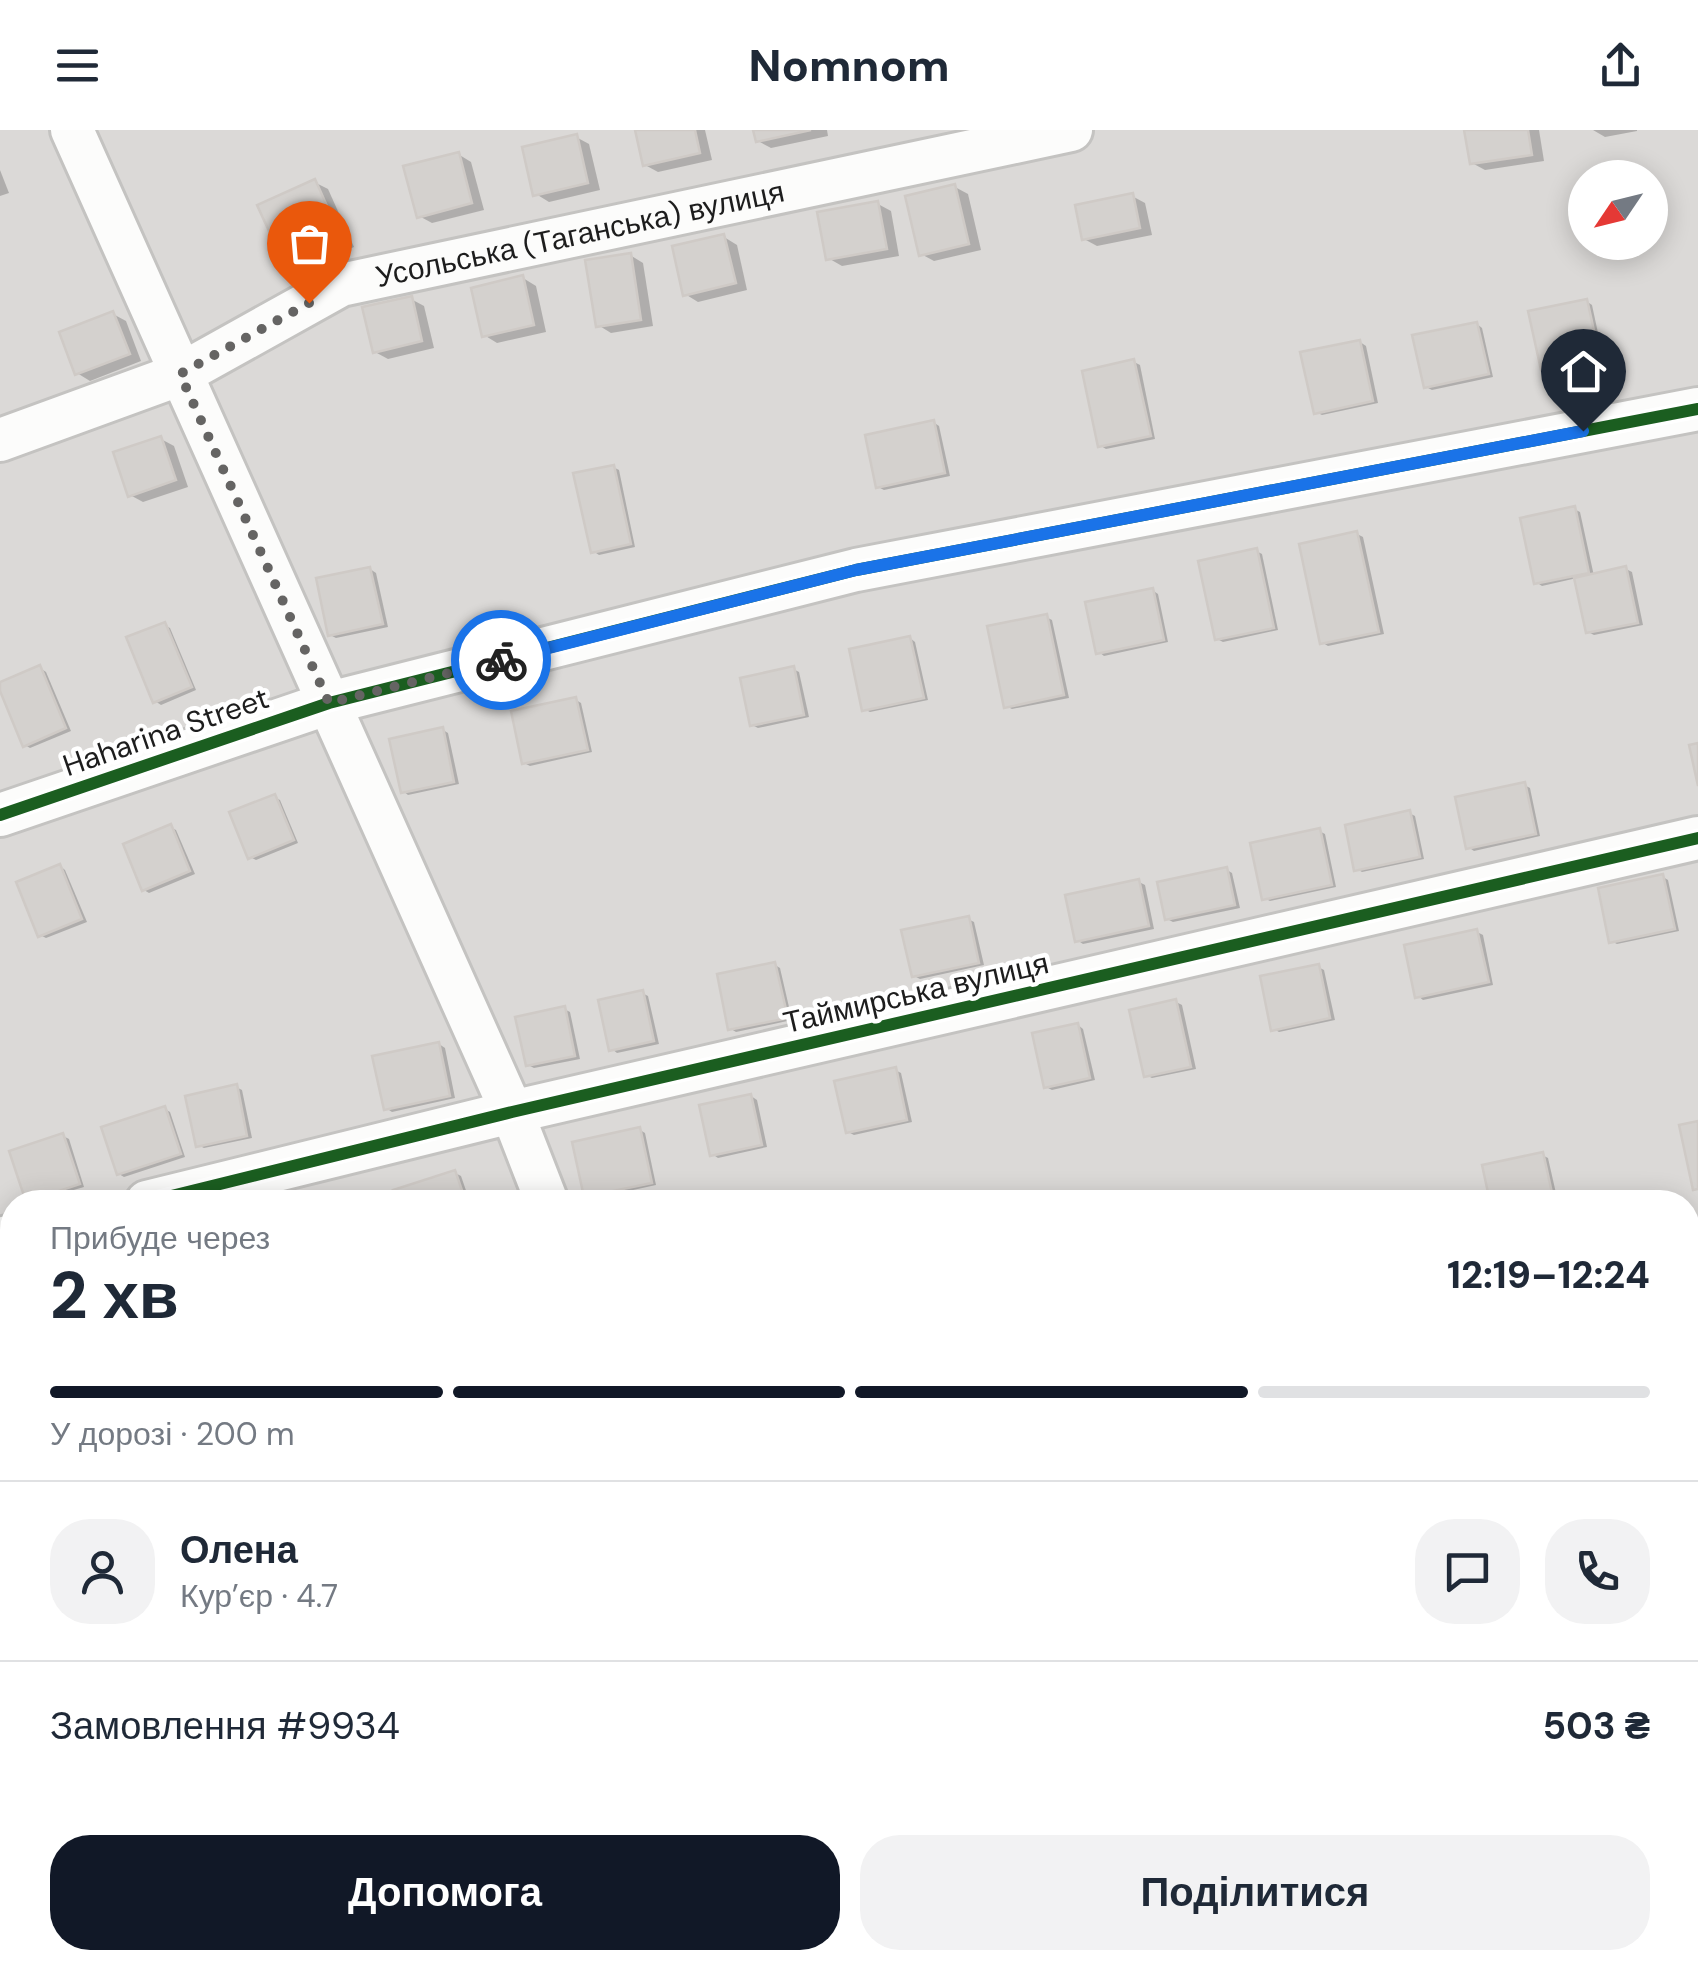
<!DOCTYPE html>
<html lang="uk">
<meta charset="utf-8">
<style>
:root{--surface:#fff;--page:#f2f2f3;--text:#1f2937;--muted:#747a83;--line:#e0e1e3;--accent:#111827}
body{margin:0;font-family:"DM Sans",sans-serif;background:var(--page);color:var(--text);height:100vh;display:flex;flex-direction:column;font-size:38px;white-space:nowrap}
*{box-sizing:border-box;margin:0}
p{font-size:32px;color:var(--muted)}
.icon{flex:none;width:55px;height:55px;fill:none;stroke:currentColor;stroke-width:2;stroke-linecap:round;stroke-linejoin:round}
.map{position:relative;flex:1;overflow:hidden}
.details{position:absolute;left:0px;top:1060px;width:1700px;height:780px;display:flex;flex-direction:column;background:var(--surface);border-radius:40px 40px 0 0;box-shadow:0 5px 25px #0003}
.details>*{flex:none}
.needle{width:65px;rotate:235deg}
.controls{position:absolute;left:1568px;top:30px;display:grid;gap:20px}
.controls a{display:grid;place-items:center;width:100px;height:100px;border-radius:50%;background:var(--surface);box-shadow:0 5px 25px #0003;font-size:50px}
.pin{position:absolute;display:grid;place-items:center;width:85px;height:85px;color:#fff;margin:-102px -42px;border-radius:50% 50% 50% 0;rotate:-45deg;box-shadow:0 0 10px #0007}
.pin .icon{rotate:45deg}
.courier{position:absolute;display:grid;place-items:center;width:100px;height:100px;margin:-50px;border:8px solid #1a73e8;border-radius:50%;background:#fff;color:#222;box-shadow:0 2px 12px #0007}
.headline em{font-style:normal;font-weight:800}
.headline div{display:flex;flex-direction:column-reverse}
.headline{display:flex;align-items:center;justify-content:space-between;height:170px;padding:0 50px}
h1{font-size:65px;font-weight:800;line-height:75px}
.bar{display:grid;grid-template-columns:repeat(4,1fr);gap:15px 10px;align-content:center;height:120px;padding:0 50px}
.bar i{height:12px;border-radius:8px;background:var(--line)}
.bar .on{background:var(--accent)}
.bar p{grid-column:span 4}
.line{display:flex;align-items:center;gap:25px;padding:0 50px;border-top:2px solid var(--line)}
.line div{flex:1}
.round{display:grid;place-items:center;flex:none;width:105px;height:105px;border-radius:40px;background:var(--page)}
.cta{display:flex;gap:20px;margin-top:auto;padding:20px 50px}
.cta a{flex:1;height:115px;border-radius:40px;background:var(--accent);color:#fff;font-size:40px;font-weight:800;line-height:115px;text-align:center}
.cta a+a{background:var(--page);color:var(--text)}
header{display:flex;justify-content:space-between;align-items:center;height:130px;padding:0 50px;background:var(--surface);font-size:45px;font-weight:800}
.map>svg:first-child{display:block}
</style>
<header><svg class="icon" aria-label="menu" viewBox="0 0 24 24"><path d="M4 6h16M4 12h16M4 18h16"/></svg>Nomnom<svg class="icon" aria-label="share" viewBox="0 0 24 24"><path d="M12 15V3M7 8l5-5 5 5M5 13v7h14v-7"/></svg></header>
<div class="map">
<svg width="1698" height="1840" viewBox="0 0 1698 1840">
<rect width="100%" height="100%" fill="#ece9e5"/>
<path fill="#dbd9d7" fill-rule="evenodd" d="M0 0H1698V1618L1688 1621V1072H12V1828H859L812 1840H0ZM1585 48H1650V112H1585Z"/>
<g fill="#c8dbb9">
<path d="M1698 1237V1618L1688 1621V1239Z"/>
<path d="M12 1570V1828H859L812 1840H0V1573Z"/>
</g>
<g fill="#0003">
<path d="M637 0H705L712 30 658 42 645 35Z"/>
<path d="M756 0H827L828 6 771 18 758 11Z"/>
<path d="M1467 0H1539L1544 31 1485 40 1472 33Z"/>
<path d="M1593 0H1637V1L1605 7Z"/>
<path d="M576 7 589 14 600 60 549 72 536 64Z"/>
<path d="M458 24 471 32 484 80 432 93 419 86Z"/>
<path d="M0 40 9 63 0 66Z"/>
<path d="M314 52 328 59 354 117 300 142 287 134Z"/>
<path d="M955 57 968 64 981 120 934 131 921 124Z"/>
<path d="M1132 66 1145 73 1152 105 1097 116 1084 109Z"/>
<path d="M878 74 891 81 899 126 842 136 828 128Z"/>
<path d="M724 107 737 115 747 160 698 172 685 164Z"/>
<path d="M630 125 643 133 653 196 611 203 598 195Z"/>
<path d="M523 148 536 156 546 202 497 213 484 205Z"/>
<path d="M411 169 424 176 434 218 388 229 375 222Z"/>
<path d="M1586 171 1592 175 1604 231 1549 242 1543 239Z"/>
<path d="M113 184 126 191 141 231 90 251 77 243Z"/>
<path d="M1477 194 1482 198 1493 247 1432 260 1426 257Z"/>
<path d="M1360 212 1366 216 1378 273 1322 285 1316 282Z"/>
<path d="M1134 232 1140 235 1155 309 1106 319 1101 316Z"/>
<path d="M933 292 939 296 950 346 884 360 878 357Z"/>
<path d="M161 309 174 316 188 357 143 372 130 365Z"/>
<path d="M613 337 619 340 635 417 599 425 593 421Z"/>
<path d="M1574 379 1580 382 1594 446 1626 439 1632 442 1643 495 1594 505 1588 502 1577 448 1542 456 1536 452Z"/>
<path d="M1357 404 1363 407 1384 504 1328 516 1323 513Z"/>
<path d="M1256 421 1262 424 1278 500 1223 512 1217 509Z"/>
<path d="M370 439 376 443 388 497 336 508 330 505Z"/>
<path d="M1152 460 1158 464 1168 512 1104 526 1099 522Z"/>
<path d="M1046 487 1052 490 1069 568 1012 579 1006 576Z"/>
<path d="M164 495 170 498 196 560 161 575 155 571Z"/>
<path d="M910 508 915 512 928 570 870 582 864 579Z"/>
<path d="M40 538 46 542 71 601 30 618 25 615 0 554Z"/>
<path d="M793 539 799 542 809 587 758 598 752 595Z"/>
<path d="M576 570 581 573 592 622 530 636 524 633Z"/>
<path d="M443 600 448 603 459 654 408 665 403 661Z"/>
<path d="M1524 655 1530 658 1540 706 1474 721 1468 717Z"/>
<path d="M274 667 280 670 298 713 256 730 250 727Z"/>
<path d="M1409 683 1415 686 1424 729 1362 742 1357 739Z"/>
<path d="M170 697 176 700 195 744 149 763 144 760Z"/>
<path d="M1319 701 1325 704 1336 757 1270 771 1264 768Z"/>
<path d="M60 736 65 740 87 792 46 808 40 805Z"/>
<path d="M1227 740 1232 743 1240 778 1173 792 1167 789Z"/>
<path d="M1663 747 1668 750 1679 801 1617 814 1611 811Z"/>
<path d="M1139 752 1145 755 1154 799 1083 814 1077 810Z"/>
<path d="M968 789 974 792 984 835 920 849 914 846Z"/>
<path d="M1477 802 1483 805 1493 855 1423 870 1418 866Z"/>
<path d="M775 835 780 838 792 890 736 902 731 899Z"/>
<path d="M1318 837 1324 840 1335 890 1279 902 1274 899Z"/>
<path d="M642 863 648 866 659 914 617 923 612 919Z"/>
<path d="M1176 872 1182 875 1196 939 1152 948 1146 945Z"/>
<path d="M564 879 570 882 580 929 534 938 528 935Z"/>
<path d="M1078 895 1083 899 1095 950 1052 960 1046 957Z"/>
<path d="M439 914 445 918 455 968 392 982 386 978Z"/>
<path d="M895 940 901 943 912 992 854 1005 848 1002Z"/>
<path d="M236 957 242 960 252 1008 204 1018 198 1015Z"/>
<path d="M751 966 757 970 767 1017 718 1028 712 1024Z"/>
<path d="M165 979 170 982 185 1027 124 1047 119 1044Z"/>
<path d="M640 1000 645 1003 656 1055 592 1069 586 1066Z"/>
<path d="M63 1006 69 1009 84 1057 32 1072 28 1070Z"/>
<path d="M1542 1025 1548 1028 1558 1072H1493L1485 1037Z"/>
<path d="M455 1043 461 1046 470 1072H400L397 1062Z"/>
<path d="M8 1153 12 1156V1212L0 1217V1156Z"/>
<path d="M0 1433 5 1436 12 1458V1476L0 1480Z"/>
</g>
<g fill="#d4d1ce" stroke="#cfcac6" stroke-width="2.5">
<path d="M635 0H695L700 23 643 36Z"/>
<path d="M753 0H811L756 12Z"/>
<path d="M1464 0H1528L1532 25 1470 34Z"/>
<path d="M577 4 588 53 533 66 522 17Z"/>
<path d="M459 22 472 73 417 88 403 36Z"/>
<path d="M315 49 342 110 285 136 257 75Z"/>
<path d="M955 54 969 114 919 126 905 66Z"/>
<path d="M1133 63 1140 98 1082 110 1075 75Z"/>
<path d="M878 71 887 119 826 130 817 82Z"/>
<path d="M724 104 736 153 683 166 672 116Z"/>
<path d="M631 123 641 190 596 197 585 130Z"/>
<path d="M523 145 534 195 482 207 471 158Z"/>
<path d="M412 166 422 211 373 223 362 177Z"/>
<path d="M1587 169 1600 228 1541 240 1528 181Z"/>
<path d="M113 181 130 224 75 245 59 202Z"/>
<path d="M1477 192 1489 244 1424 258 1412 205Z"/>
<path d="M1360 210 1373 271 1314 284 1300 222Z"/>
<path d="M1134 229 1151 306 1098 317 1082 241Z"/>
<path d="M934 290 945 343 876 358 865 305Z"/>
<path d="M161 306 176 350 128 367 113 322Z"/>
<path d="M614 335 631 414 591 423 573 343Z"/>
<path d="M1575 376 1589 443 1534 454 1520 388Z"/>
<path d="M1357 401 1379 502 1320 514 1299 414Z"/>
<path d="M1257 418 1274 498 1215 510 1198 431Z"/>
<path d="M1626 436 1638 493 1586 503 1574 448Z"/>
<path d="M370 437 383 494 328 506 316 448Z"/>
<path d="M1153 458 1164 510 1096 524 1085 472Z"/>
<path d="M1047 484 1064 565 1004 578 987 496Z"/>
<path d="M165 492 192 557 153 573 126 507Z"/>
<path d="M910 506 924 568 862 581 849 519Z"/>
<path d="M40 535 66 598 23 617 0 561V552Z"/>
<path d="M794 536 804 585 750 596 740 548Z"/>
<path d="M576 567 588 620 522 634 511 581Z"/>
<path d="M443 597 454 652 401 663 389 609Z"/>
<path d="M1698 613V656L1689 615Z"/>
<path d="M1525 652 1536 704 1466 719 1455 667Z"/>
<path d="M275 664 294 710 248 729 229 682Z"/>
<path d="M1410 680 1420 727 1354 741 1345 695Z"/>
<path d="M171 694 190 741 142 761 123 714Z"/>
<path d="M1320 698 1332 755 1262 770 1250 713Z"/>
<path d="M60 734 82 789 38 807 16 752Z"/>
<path d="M1227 737 1235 775 1165 790 1157 752Z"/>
<path d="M1663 744 1675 799 1609 813 1598 758Z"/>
<path d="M1139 749 1149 796 1075 812 1065 765Z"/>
<path d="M969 786 979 833 912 847 901 800Z"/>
<path d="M1477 799 1489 852 1415 868 1404 815Z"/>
<path d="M775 832 788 888 728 900 717 844Z"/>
<path d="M1319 834 1330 888 1271 901 1260 846Z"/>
<path d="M643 860 654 911 609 921 598 870Z"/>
<path d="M1176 869 1191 937 1144 947 1129 880Z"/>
<path d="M565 876 575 926 526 936 515 887Z"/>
<path d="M1078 893 1090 948 1044 958 1032 903Z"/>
<path d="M439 912 450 966 384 980 372 926Z"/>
<path d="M896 937 907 990 846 1003 834 951Z"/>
<path d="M237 954 247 1006 196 1017 185 966Z"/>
<path d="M751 964 762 1015 710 1026 699 975Z"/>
<path d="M165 976 181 1024 117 1045 101 997Z"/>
<path d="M1698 991V1059L1693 1060 1679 995Z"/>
<path d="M640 997 652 1053 584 1067 572 1012Z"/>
<path d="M63 1003 80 1054 26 1072 9 1021Z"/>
<path d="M1543 1022 1554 1072H1490L1482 1035Z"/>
<path d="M455 1040 466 1072H398L393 1060Z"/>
<path d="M9 1151 12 1163V1208L0 1212V1153Z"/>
<path d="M0 1432 12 1468V1472L0 1476Z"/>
</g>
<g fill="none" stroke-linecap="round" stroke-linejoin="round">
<g stroke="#c4c3c1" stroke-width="48">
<g id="street">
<path d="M72 0 512 982 547 1072"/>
<path id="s1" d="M0 310 181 244 341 155 1071 0"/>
<path d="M0 685 329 573 856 440 1698 279"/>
<path d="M147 1072 512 982 1698 708"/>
<path d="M0 1109 12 1106"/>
<path d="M1688 1198 1698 1196"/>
<path d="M0 1546 12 1544"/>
<path d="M910 1828 919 1840"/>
</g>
</g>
<g stroke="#96957c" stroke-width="60">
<g id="secondary">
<path d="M1688 1655 1698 1653"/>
<path d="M1016 1840 1028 1828"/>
</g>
</g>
<use href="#street" stroke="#fcfcfb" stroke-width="42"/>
<use href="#secondary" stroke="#f4f2e9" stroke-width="55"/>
<g stroke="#cacac9" stroke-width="8" stroke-dasharray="20 20" stroke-linecap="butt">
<path d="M1688 1822 1698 1820"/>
<path d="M1597 1840 1661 1828"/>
</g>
<g stroke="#fff" stroke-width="19">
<g id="cycleway">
<path d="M0 685 329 573 856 440 1698 279"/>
<path d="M147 1072 512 982 1698 708"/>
</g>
</g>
<use href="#cycleway" stroke="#1b5e20" stroke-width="12"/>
</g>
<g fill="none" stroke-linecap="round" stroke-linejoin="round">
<path stroke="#656463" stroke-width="10" stroke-dasharray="0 18" d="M309 173 180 244 329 573 501 530"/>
<path stroke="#1a73e8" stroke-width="12" d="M501 530 856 440 1583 301"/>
</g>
<g text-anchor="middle" stroke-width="9" stroke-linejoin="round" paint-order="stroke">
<g font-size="30" fill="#1d1d1d" stroke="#fff">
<text dy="10" stroke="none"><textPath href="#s1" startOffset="620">Усольська (Таганська) вулиця</textPath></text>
<text transform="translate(166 602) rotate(-19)" y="10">Haharina Street</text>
<text transform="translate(916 863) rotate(-13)" y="10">Таймирська вулиця</text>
</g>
</g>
</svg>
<div class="controls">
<a><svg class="needle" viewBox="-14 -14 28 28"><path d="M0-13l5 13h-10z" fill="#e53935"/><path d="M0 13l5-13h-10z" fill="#747a83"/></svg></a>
</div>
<div class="pin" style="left:309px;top:173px;background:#ea580c"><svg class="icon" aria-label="bag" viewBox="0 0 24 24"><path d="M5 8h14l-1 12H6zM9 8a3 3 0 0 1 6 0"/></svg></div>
<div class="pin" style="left:1583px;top:301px;background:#1f2937"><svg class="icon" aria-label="home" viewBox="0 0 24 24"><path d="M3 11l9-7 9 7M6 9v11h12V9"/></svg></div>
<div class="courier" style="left:501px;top:530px"><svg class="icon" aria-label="bike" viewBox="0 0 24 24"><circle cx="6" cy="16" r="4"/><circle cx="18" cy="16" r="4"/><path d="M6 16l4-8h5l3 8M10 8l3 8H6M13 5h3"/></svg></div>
<section class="details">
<div class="headline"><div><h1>2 хв</h1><p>Прибуде через</p></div><em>12:19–12:24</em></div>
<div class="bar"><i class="on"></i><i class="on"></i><i class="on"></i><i></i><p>У дорозі · 200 m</p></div>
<div class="line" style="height:180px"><a class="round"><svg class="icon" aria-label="person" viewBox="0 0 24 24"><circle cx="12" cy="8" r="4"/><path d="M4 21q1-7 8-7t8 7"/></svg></a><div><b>Олена</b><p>Кур’єр · 4.7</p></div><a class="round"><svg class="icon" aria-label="chat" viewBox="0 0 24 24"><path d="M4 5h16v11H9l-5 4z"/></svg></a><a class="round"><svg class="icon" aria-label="phone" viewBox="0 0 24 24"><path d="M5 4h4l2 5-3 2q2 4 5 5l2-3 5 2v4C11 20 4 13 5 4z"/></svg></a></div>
<div class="line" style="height:130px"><div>Замовлення #9934</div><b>503 ₴</b></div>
<div class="cta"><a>Допомога</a><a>Поділитися</a></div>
</section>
</div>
